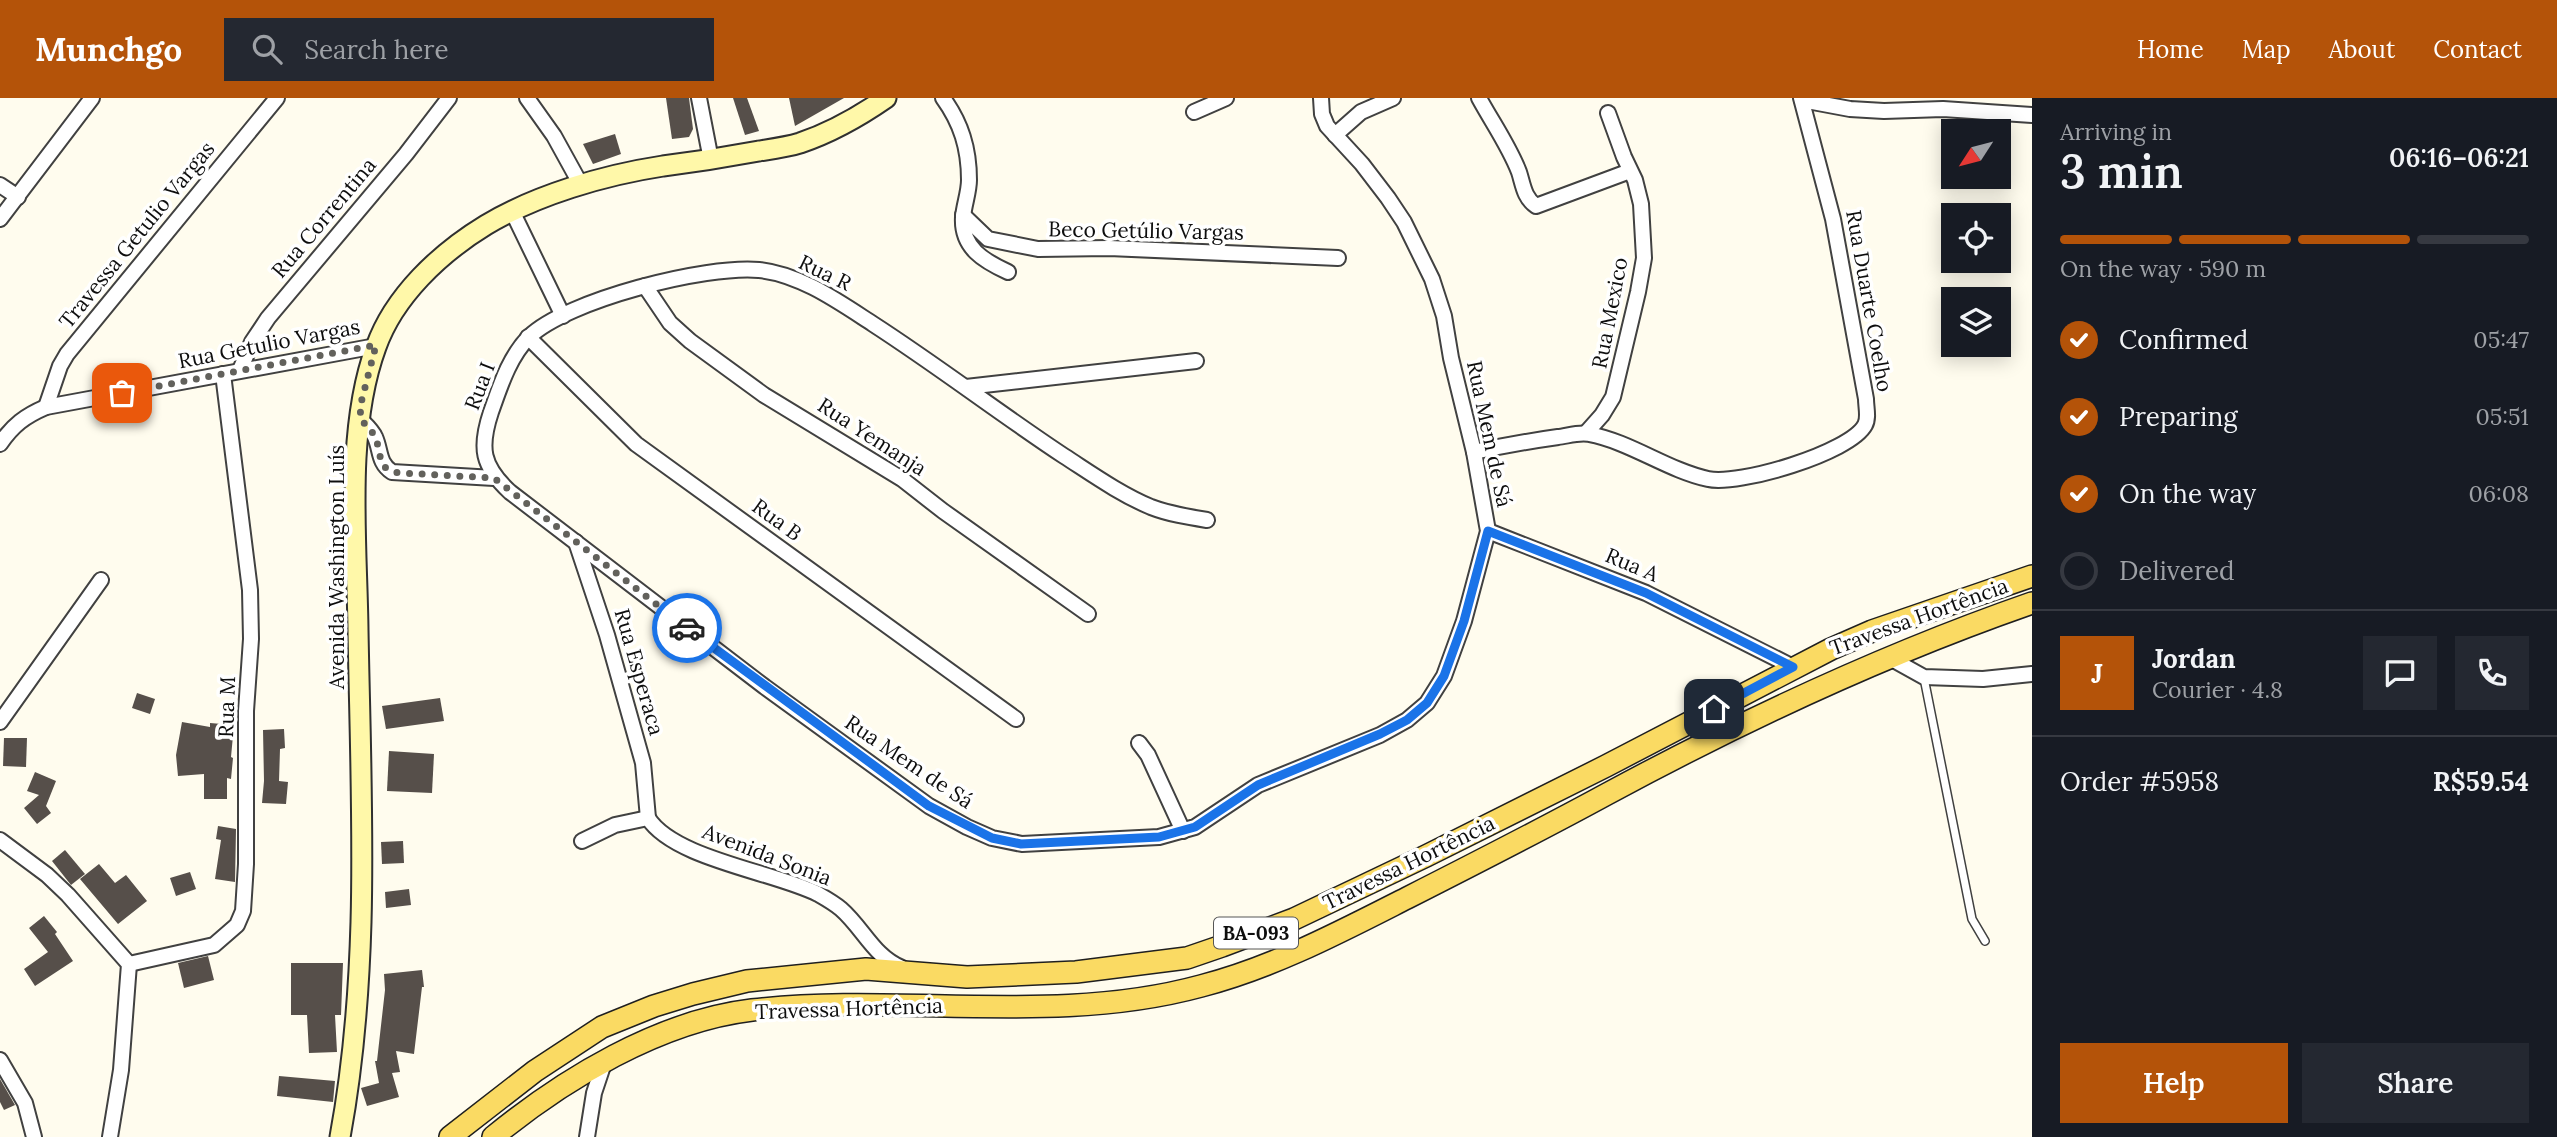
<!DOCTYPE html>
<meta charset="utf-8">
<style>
:root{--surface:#171b24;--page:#242831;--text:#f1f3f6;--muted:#9ea1a6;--line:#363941;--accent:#b45309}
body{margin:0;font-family:Lora,serif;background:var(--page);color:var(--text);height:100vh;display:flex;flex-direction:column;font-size:26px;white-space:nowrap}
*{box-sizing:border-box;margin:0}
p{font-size:23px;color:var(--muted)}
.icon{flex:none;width:38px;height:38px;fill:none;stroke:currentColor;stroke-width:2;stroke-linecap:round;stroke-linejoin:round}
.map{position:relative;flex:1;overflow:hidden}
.details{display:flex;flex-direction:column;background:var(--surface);width:525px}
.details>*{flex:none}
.needle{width:46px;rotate:234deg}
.fabs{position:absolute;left:1941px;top:21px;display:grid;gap:14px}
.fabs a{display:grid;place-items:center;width:70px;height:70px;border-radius:0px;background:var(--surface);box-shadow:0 4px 18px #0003;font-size:35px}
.pin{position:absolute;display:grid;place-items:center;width:60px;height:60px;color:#fff;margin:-30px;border-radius:14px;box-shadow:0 4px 10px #0006}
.courier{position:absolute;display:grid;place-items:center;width:70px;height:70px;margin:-35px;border:5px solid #1a73e8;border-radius:50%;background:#fff;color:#222;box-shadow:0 2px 9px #0007}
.head em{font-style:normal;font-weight:600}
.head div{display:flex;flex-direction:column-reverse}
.head{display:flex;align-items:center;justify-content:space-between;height:119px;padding:0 28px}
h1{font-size:46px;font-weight:600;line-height:52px}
.bar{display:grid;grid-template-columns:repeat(4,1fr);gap:10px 7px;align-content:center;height:84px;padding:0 28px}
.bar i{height:9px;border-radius:5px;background:var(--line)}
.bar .current{background:var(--accent)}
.bar p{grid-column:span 4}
.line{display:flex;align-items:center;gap:18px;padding:0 28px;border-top:2px solid var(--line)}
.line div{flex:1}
.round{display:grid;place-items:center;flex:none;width:74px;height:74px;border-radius:0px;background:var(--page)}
ol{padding:0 28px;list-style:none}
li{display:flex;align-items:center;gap:21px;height:77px}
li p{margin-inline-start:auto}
li .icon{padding:7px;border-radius:50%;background:var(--accent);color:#fff;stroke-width:4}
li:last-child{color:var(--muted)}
li i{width:38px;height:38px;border:4px solid var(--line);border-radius:50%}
.cta{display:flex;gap:14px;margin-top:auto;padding:14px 28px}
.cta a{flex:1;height:80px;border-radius:0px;background:var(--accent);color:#fff;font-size:28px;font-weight:600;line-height:80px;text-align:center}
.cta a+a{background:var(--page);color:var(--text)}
header{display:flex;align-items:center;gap:42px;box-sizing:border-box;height:98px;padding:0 35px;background:var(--accent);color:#fff}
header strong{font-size:33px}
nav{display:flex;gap:38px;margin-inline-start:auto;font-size:24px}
.search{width:490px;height:63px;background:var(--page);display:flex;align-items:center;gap:18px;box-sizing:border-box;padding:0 24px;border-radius:0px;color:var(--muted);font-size:26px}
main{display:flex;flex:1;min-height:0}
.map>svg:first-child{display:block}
</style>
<header>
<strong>Munchgo</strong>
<div class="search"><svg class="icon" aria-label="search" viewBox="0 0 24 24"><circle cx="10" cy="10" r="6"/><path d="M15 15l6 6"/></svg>Search here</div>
<nav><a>Home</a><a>Map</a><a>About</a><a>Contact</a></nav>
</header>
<main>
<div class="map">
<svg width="2032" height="1039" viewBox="0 0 2032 1039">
<rect width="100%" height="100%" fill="#fffcee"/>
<g fill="#564f4a">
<path d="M666 0H689L693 31 689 39 672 41Z"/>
<path d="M733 0H747L759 33 745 37Z"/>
<path d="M789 0H844L795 28Z"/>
<path d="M615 36 621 56 593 66 583 46Z"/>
<path d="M137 595 155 601 150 616 132 610Z"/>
<path d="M440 600 444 623 386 631 382 608Z"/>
<path d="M182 624 210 629V625L234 627 231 659 233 660 231 681 227 680V701H204V676L178 678 176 657Z"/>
<path d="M284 631 285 650 280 651 279 683 288 684 286 706 262 705 264 683 263 632Z"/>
<path d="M4 640H27L26 669 3 668Z"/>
<path d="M389 653 434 656 432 695 387 693Z"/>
<path d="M35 674 56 683 46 708 51 715 37 726 24 710 39 697 27 693Z"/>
<path d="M218 728 236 731 235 784 215 781 221 742 216 741Z"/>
<path d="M403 743 404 765 382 766 381 744Z"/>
<path d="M65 752 85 776 71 787 52 763Z"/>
<path d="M99 766 115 785 126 777 147 803 118 826 80 781Z"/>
<path d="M190 774 196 791 176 798 170 780Z"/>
<path d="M409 791 411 807 386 810 385 794Z"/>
<path d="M44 818 57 834 55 836 73 863 35 888 24 871 48 854 29 830Z"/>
<path d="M208 858 214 882 184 890 178 865Z"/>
<path d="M291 865H343L341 917H335L337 954 309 955 307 917H291Z"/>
<path d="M422 872 424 889H422L414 956 396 953 400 974 392 975 399 999 367 1008 361 990 379 985 375 963H377L385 892 384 876Z"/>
<path d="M279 978 335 983 333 1004 277 998Z"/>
<path d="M0 981 15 1007 4 1012 0 1004Z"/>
</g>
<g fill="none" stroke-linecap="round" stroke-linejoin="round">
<g stroke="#414141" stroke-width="10">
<path id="lane" d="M1924 580 1972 821 1985 843"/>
</g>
<g stroke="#414141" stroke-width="18">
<g id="street">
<path d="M527 0 554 38 581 87"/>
<path d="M699 0 711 62"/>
<path d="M943 0C961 25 969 50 969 82 969 94 964 107 963 119 961 150 984 163 1008 174"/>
<path d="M1479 0C1492 24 1509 48 1519 74 1523 86 1524 100 1536 108L1630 73"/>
<path d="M1802 2 1850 11 1884 13 1943 11 2032 17"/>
<path d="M1194 14 1226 0"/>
<path d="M1335 37 1361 14 1393 0"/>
<path d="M0 87 18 99"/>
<path d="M512 113 563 218"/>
<path d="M963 117 988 141 1038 151 1109 150 1338 160"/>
<path d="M0 121 92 0"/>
<path d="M645 188 670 225 690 243 764 297 902 381 943 413 1088 516"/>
<path d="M528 239 636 346 1016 621"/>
<path d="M240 272 252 244 268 220 406 56 449 0"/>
<path d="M966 289 1196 263"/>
<path d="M46 309 60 268 67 256 277 0"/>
<path d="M360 321C366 327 372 332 375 339 381 352 378 365 392 374L494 380"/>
<path d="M1586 335 1602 317 1613 299 1638 194 1644 160 1641 106 1635 82 1624 59 1608 15"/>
<path d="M0 346C13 327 25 318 46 309L376 248"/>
<path d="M1474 354C1502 348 1529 343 1558 339 1567 338 1579 334 1589 336 1631 344 1667 372 1708 381 1738 388 1850 355 1865 327 1869 320 1866 309 1866 301L1833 121 1801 0"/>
<path d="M1207 422C1188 419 1169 416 1151 409 1120 396 1092 376 1064 358 999 315 938 268 873 226 839 204 800 176 759 172 706 167 567 202 529 239 509 259 500 289 491 314 479 350 482 368 510 394L765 589 929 708 967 729 992 740 1022 746 1159 739 1195 729 1258 687 1380 637 1407 622 1427 605 1444 578 1464 523 1488 433 1474 354 1451 260 1444 218 1432 181 1404 124 1388 100 1362 66 1327 28 1322 16 1321 0"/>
<path d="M1488 433 1646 495 1793 569"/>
<path d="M576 444 607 537 643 665 648 720"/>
<path d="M1888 559 1924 579 1983 581 2032 576"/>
<path d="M0 624 101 482"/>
<path d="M1139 645 1148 657 1183 733"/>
<path d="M0 742 47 777 68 797 129 866 121 972 110 1039"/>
<path d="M582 743 615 727 648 720C674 761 775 774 818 796 825 800 834 805 841 811 863 830 874 859 902 870"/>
<path d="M129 866 214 847 237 827 243 813 246 766V613L251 541 250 492 223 276"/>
<path d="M0 962 25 1005 34 1039"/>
<path d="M587 1039 594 995 604 965"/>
</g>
</g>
<g stroke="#303030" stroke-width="23">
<path id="secondary" d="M340 1039C371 872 361 702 358 532 357 444 345 333 376 249 394 198 440 155 486 127 536 97 604 77 663 68 695 64 727 59 759 53 772 51 787 49 800 45 830 35 860 18 886 0"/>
</g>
<g stroke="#1f1f1f" stroke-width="24">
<g id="primary">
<path d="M450 1039 535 973 602 929 654 908 693 896 747 883 866 871 967 879 1076 874 1187 860 1222 848 1294 821 1426 758 1606 668 1831 551 1872 533 2032 478"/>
<path d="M493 1039C564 981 659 923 752 912 901 895 1054 928 1201 888 1274 869 1340 834 1407 800 1474 766 1541 732 1607 696 1744 622 1885 556 2032 505"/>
</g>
</g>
<use href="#lane" stroke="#fff" stroke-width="7"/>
<use href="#street" stroke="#fff" stroke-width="14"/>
<use href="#secondary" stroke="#fff8a9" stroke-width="19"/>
<use href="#primary" stroke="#fada63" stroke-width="21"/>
</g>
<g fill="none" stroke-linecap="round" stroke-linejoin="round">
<path stroke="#62615c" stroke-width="7" stroke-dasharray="0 12.6" d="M122 295 376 247 361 305 360 321C366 327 371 331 375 339 383 357 375 373 402 375L494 380 687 530"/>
<path stroke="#1a73e8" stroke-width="9" d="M687 530 929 708 992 740 1021 746 1159 739 1195 729 1258 687 1380 636 1407 622 1427 605 1444 578 1464 523 1488 433 1646 495 1793 569 1714 611"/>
</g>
<g text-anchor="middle" stroke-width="7" stroke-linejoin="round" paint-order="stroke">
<rect fill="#fff" stroke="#565656" stroke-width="2" x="1214" y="819.5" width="84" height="31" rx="5"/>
<g font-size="19" font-weight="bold" fill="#0e0e0e">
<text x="1256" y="842">BA-093</text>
</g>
<g font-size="21" fill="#0e0e0e" stroke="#fff">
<text transform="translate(324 120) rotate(-50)" y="7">Rua Correntina</text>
<text transform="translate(1146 133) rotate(1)" y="7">Beco Getúlio Vargas</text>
<text transform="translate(137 137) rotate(-51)" y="7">Travessa Getulio Vargas</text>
<text transform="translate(825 175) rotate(26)" y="7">Rua R</text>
<text transform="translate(1869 203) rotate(80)" y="7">Rua Duarte Coelho</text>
<text transform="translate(1610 215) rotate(-79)" y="7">Rua Mexico</text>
<text transform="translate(269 246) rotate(-11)" y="7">Rua Getulio Vargas</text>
<text transform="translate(480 288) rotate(-69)" y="7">Rua I</text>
<text transform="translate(1489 336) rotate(78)" y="7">Rua Mem de Sá</text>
<text transform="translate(872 339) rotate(33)" y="7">Rua Yemanja</text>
<text transform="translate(777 422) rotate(36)" y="7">Rua B</text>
<text transform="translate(1632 467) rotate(23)" y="7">Rua A</text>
<text transform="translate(337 469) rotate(-90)" y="7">Avenida Washington Luís</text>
<text transform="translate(1919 519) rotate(-20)" y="7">Travessa Hortência</text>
<text transform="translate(639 574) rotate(74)" y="7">Rua Esperaca</text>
<text transform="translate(227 609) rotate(-88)" y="7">Rua M</text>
<text transform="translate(909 664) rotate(34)" y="7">Rua Mem de Sá</text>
<text transform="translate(767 757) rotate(21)" y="7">Avenida Sonia</text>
<text transform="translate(1409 765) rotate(-26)" y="7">Travessa Hortência</text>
<text transform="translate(849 911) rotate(-2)" y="7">Travessa Hortência</text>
</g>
</g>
</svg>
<div class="fabs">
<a><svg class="needle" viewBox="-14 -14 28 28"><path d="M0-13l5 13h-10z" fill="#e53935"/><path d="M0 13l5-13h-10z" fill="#9ea1a6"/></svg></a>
<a><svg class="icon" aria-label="locate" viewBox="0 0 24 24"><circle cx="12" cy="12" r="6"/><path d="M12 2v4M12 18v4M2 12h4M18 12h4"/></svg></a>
<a><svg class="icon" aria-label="layers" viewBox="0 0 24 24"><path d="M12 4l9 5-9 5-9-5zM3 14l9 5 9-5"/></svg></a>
</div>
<div class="pin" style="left:122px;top:295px;background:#ea580c"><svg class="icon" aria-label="bag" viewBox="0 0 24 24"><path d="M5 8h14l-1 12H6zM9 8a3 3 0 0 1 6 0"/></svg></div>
<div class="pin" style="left:1714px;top:611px;background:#1f2937"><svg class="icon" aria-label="home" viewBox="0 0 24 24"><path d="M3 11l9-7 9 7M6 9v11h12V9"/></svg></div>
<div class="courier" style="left:687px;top:530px"><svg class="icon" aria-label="car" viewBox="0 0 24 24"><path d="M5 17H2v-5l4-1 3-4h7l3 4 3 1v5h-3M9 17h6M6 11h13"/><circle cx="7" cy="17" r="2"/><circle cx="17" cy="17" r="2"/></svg></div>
</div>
<section class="details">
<div class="head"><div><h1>3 min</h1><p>Arriving in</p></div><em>06:16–06:21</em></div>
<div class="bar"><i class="current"></i><i class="current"></i><i class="current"></i><i></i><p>On the way · 590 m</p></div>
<ol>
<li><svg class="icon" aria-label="check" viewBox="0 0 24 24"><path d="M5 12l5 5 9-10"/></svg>Confirmed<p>05:47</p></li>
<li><svg class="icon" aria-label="check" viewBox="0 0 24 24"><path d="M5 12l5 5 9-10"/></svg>Preparing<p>05:51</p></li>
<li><svg class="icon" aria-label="check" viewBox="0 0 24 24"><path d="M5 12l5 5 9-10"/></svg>On the way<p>06:08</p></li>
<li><i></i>Delivered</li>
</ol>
<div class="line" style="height:126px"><b class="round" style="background:var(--accent);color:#fff">J</b><div><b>Jordan</b><p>Courier · 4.8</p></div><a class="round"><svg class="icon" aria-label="chat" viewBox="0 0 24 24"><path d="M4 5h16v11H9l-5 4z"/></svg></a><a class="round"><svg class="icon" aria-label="phone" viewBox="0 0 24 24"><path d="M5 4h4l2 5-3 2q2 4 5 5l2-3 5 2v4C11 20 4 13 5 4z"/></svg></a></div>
<div class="line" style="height:91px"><div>Order #5958</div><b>R$59.54</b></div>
<div class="cta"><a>Help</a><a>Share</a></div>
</section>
</main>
